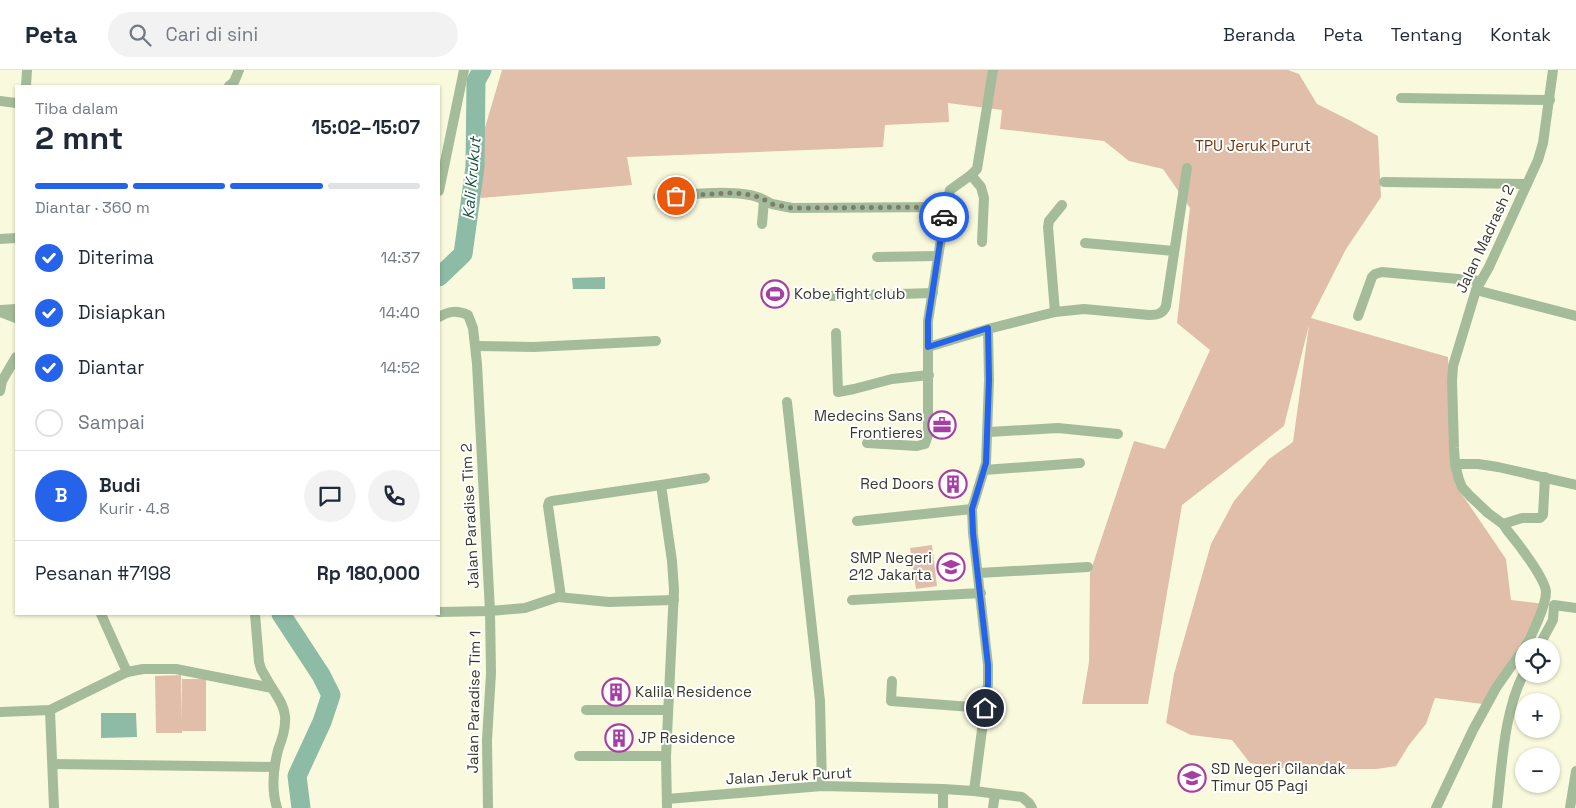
<!DOCTYPE html>
<html lang="id">
<meta charset="utf-8">
<style>
:root{--surface:#fff;--page:#f2f2f3;--text:#1f2937;--muted:#747a83;--line:#e0e1e3;--accent:#2563eb}
body{margin:0;font-family:"Space Grotesk",sans-serif;background:var(--page);color:var(--text);height:100vh;display:flex;flex-direction:column;font-size:19px;white-space:nowrap}
*{box-sizing:border-box;margin:0}
p{font-size:16px;color:var(--muted)}
.icon{flex:none;width:28px;height:28px;fill:none;stroke:currentColor;stroke-width:2;stroke-linecap:round;stroke-linejoin:round}
.map{position:relative;flex:1;overflow:hidden}
.side{position:absolute;left:15px;top:15px;width:425px;height:530px;display:flex;flex-direction:column;background:var(--surface);border-radius:0px;box-shadow:0 1px 4px #0004}
.side>*{flex:none}
.buttons{position:absolute;left:1515px;top:568px;display:grid;gap:10px}
.buttons a{display:grid;place-items:center;width:45px;height:45px;border-radius:50%;background:var(--surface);box-shadow:0 1px 4px #0004;font-size:25px}
.pin{position:absolute;display:grid;place-items:center;width:42px;height:42px;color:#fff;margin:-21px;border:2px solid #fff;border-radius:50%;box-shadow:0 1px 5px #0007}
.courier{position:absolute;display:grid;place-items:center;width:50px;height:50px;margin:-25px;border:4px solid #2563eb;border-radius:50%;background:#fff;color:#222;box-shadow:0 1px 6px #0007}
.headline em{font-style:normal;font-weight:700}
.headline div{display:flex;flex-direction:column-reverse}
.headline{display:flex;align-items:center;justify-content:space-between;height:85px;padding:0 20px}
h1{font-size:32px;font-weight:700;line-height:38px}
.bar{display:grid;grid-template-columns:repeat(4,1fr);gap:8px 5px;align-content:center;height:60px;padding:0 20px}
.bar i{height:6px;border-radius:4px;background:var(--line)}
.bar .selected{background:var(--accent)}
.bar p{grid-column:span 4}
.line{display:flex;align-items:center;gap:12px;padding:0 20px;border-top:1px solid var(--line)}
.line div{flex:1}
.round{display:grid;place-items:center;flex:none;width:52px;height:52px;border-radius:26px;background:var(--page)}
ol{padding:0 20px;list-style:none}
li{display:flex;align-items:center;gap:15px;height:55px}
li p{margin-inline-start:auto}
li .icon{padding:5px;border-radius:50%;background:var(--accent);color:#fff;stroke-width:4}
li:last-child{color:var(--muted)}
li i{width:28px;height:28px;border:2px solid var(--line);border-radius:50%}
header{display:flex;align-items:center;gap:30px;box-sizing:border-box;height:70px;padding:0 25px;background:var(--surface);border-bottom:1px solid var(--line)}
header strong{font-size:24px}
nav{display:flex;gap:28px;margin-inline-start:auto;font-size:18px}
.search{width:350px;height:45px;background:var(--page);display:flex;align-items:center;gap:12px;box-sizing:border-box;padding:0 18px;border-radius:28px;color:var(--muted);font-size:19px}
.map>svg:first-child{display:block}
</style>
<header>
<strong>Peta</strong>
<div class="search"><svg class="icon" aria-label="search" viewBox="0 0 24 24"><circle cx="10" cy="10" r="6"/><path d="M15 15l6 6"/></svg>Cari di sini</div>
<nav><a>Beranda</a><a>Peta</a><a>Tentang</a><a>Kontak</a></nav>
</header>
<div class="map">
<svg width="1576" height="738" viewBox="0 0 1576 738">
<rect width="100%" height="100%" fill="#f9fadd"/>
<g fill="#e1bea9">
<path d="M502 0H1288L1299 4 1317 34 1351 51 1378 66 1381 127 1346 179 1311 248 1448 287 1450 337 1455 414 1506 489 1511 530 1545 534 1483 634 1435 628 1426 654 1409 675 1396 696 1377 699H1336L1311 698H1276L1250 693 1232 670 1191 665 1166 653 1174 604 1211 474 1234 431 1269 389 1293 372 1309 255 1284 356 1182 435 1148 634H1082L1089 592 1090 503 1134 371 1165 379 1210 280 1177 253 1190 138 1163 99 1129 91 1104 71 1000 59 1002 40 948 33 949 52 885 55 883 77 627 87 632 115 481 128 476 88Z"/>
<path d="M932 475 937 516 916 519 910 478Z"/>
<path d="M181 605 182 653V609H206V661H182V663H156L155 606Z"/>
</g>
<g fill="#8dbba5">
<path d="M605 207V219H573L572 208Z"/>
<path d="M101 643H136L137 667 101 668Z"/>
</g>
<g fill="none" stroke-linecap="round" stroke-linejoin="round">
<g stroke="#8dbba5" stroke-width="19">
<path d="M439 207 463 184 475 97 476 11 482 0"/>
<path d="M281 544 321 605 331 625 322 652 297 706 301 738"/>
</g>
<g stroke="#a5bc9a" stroke-width="10">
<path d="M26 16 27 0"/>
<path d="M229 16 234 12 239 0"/>
<path d="M1401 28 1550 30"/>
<path d="M0 31 16 33"/>
<path d="M971 105 981 117 984 128 982 172"/>
<path d="M1384 112 1527 114"/>
<path d="M439 121 464 0"/>
<path d="M658 127C685 125 742 117 764 130"/>
<path d="M762 154 764 130 772 134 792 138 946 137"/>
<path d="M0 169 16 168"/>
<path d="M1085 173 1174 181"/>
<path d="M877 187 938 186"/>
<path d="M1476 220 1576 246"/>
<path d="M831 226 933 223"/>
<path d="M0 240 16 239"/>
<path d="M0 242 16 248"/>
<path d="M1055 242 1048 157 1049 151 1062 135"/>
<path d="M1358 246 1372 207 1375 204 1382 202 1480 211"/>
<path d="M439 247C449 241 457 240 468 245L473 258 477 294 490 541 491 603 487 670 488 738"/>
<path d="M836 263 838 322 854 319 892 309 929 305"/>
<path d="M476 276 534 277 656 271"/>
<path d="M928 277 988 259 1055 242 1084 239 1149 245C1157 245 1163 244 1166 236L1187 98"/>
<path d="M0 321 2 311 16 287"/>
<path d="M787 332 820 631 822 716"/>
<path d="M989 362 1058 358 1118 364"/>
<path d="M867 373 917 376 925 374 928 365V251L946 137 950 120 971 105 977 99 993 0"/>
<path d="M1455 394H1478L1498 397 1576 415"/>
<path d="M984 400 1080 393"/>
<path d="M661 415 672 491 674 520 666 686 667 738"/>
<path d="M857 451 972 439"/>
<path d="M1503 454 1522 448H1540L1543 445 1545 407"/>
<path d="M979 503 1088 497"/>
<path d="M561 527 548 436 549 432 552 431 661 415 705 408"/>
<path d="M852 530 981 523"/>
<path d="M439 542 490 541 525 538 558 527 609 532 674 530"/>
<path d="M101 544 127 602"/>
<path d="M255 544 259 592 261 599 272 618"/>
<path d="M1525 576C1532 566 1546 535 1546 522 1545 508 1517 472 1507 460L1503 454 1488 443 1470 426 1462 417 1459 410 1455 394 1454 378 1452 311 1453 296 1476 220 1489 197 1538 90 1543 73 1553 0"/>
<path d="M1539 576 1553 550 1554 535 1576 538"/>
<path d="M892 611 891 631 985 638"/>
<path d="M50 640 54 738"/>
<path d="M586 640H668"/>
<path d="M0 642 50 640 127 602 143 599H176L272 618C277 626 284 635 285 646 286 658 282 669 278 680 273 700 271 719 277 738"/>
<path d="M579 686H666"/>
<path d="M53 694 274 697"/>
<path d="M974 721 988 614V595L973 463 972 439 986 393 989 310 988 259"/>
<path d="M667 729 822 716 943 719 974 721 1022 727 1029 733 1032 738"/>
<path d="M943 738V719"/>
<path d="M993 738 995 724"/>
<path d="M1436 738 1473 660 1496 618 1524 578"/>
<path d="M1497 738C1502 695 1504 641 1524 603"/>
<path d="M1570 738 1576 701"/>
</g>
</g>
<g fill="none" stroke-linecap="round" stroke-linejoin="round">
<path stroke="#7c7d6b" stroke-width="5" stroke-dasharray="0 9" d="M676 126 730 123 746 124 759 127 772 134 792 138 946 137 944 147"/>
<path stroke="#2563eb" stroke-width="6" d="M944 147 928 251V277L988 258 989 310 986 393 972 439 973 463 988 595V614L985 638"/>
</g>
<defs>
<g id="stadium-ring" transform="scale(1.4375)"><circle r="9.5" fill="#fff" stroke="#a53fa3" stroke-width="1.5"/><path d="M0-5a6.5 5 0 1 0 0 10a6.5 5 0 1 0 0-10ZM-3.5-1.8h7v3.6h-7Z" fill="#a53fa3"/></g>
<g id="office-ring" transform="scale(1.4375)"><circle r="9.5" fill="#fff" stroke="#a53fa3" stroke-width="1.5"/><path d="M-6-3h4V-5.5h4V-3h4V5H-6ZM-1-4.5V-3h2v-1.5ZM-6 0V1H6V0Z" fill="#a53fa3"/></g>
<g id="building-ring" transform="scale(1.4375)"><circle r="9.5" fill="#fff" stroke="#a53fa3" stroke-width="1.5"/><path d="M-4-6H4V6H1V3H-1V6H-4ZM-2.5-4.3h1.7v1.8h-1.7ZM.8-4.3h1.7v1.8H.8ZM-2.5-1h1.7V.8h-1.7ZM.8-1h1.7V.8H.8Z" fill="#a53fa3"/></g>
<g id="school-ring" transform="scale(1.4375)"><circle r="9.5" fill="#fff" stroke="#a53fa3" stroke-width="1.5"/><path d="M0-5L7-2L0 1L-7-2ZM-4 1L0 2.5L4 1V4Q0 6-4 4Z" fill="#a53fa3"/></g>
</defs>
<g fill-rule="evenodd">
<use href="#stadium-ring" x="775" y="224"/>
<use href="#office-ring" x="942" y="355"/>
<use href="#building-ring" x="953" y="414"/>
<use href="#school-ring" x="951" y="497"/>
<use href="#building-ring" x="616" y="622"/>
<use href="#building-ring" x="619" y="668"/>
<use href="#school-ring" x="1192" y="708"/>
</g>
<g text-anchor="middle" stroke-width="4" stroke-linejoin="round" paint-order="stroke">
<g font-size="15" fill="#6a3711" stroke="#fff">
<text x="1253" y="81">TPU Jeruk Purut</text>
</g>
<g font-size="15" fill="#38392d" stroke="#fff">
<text transform="translate(1485 169) rotate(-65)" y="5">Jalan Madrash 2</text>
<text transform="translate(470 446) rotate(-93)" y="5">Jalan Paradise Tim 2</text>
<text transform="translate(474 632) rotate(-89)" y="5">Jalan Paradise Tim 1</text>
<text transform="translate(789 706) rotate(-3)" y="5">Jalan Jeruk Purut</text>
</g>
<g font-size="15" fill="#38392d" stroke="#fff" text-anchor="start">
<text x="794" y="229">Kobe fight club</text>
<text x="923" y="351" text-anchor="end">Medecins Sans<tspan x="923" dy="17">Frontieres</tspan></text>
<text x="934" y="419" text-anchor="end">Red Doors</text>
<text x="932" y="493" text-anchor="end">SMP Negeri<tspan x="932" dy="17">212 Jakarta</tspan></text>
<text x="635" y="627">Kalila Residence</text>
<text x="638" y="673">JP Residence</text>
<text x="1211" y="704">SD Negeri Cilandak<tspan x="1211" dy="17">Timur 05 Pagi</tspan></text>
</g>
<g font-size="16" font-style="italic" fill="#1c543e" stroke="#fff">
<text transform="translate(471 108) rotate(-85)" y="6">Kali Krukut</text>
</g>
</g>
</svg>
<div class="buttons">
<a><svg class="icon" aria-label="locate" viewBox="0 0 24 24"><circle cx="12" cy="12" r="6"/><path d="M12 2v4M12 18v4M2 12h4M18 12h4"/></svg></a>
<a>+</a>
<a>−</a>
</div>
<div class="pin" style="left:676px;top:126px;background:#ea580c"><svg class="icon" aria-label="bag" viewBox="0 0 24 24"><path d="M5 8h14l-1 12H6zM9 8a3 3 0 0 1 6 0"/></svg></div>
<div class="pin" style="left:985px;top:638px;background:#1f2937"><svg class="icon" aria-label="home" viewBox="0 0 24 24"><path d="M3 11l9-7 9 7M6 9v11h12V9"/></svg></div>
<div class="courier" style="left:944px;top:147px"><svg class="icon" aria-label="car" viewBox="0 0 24 24"><path d="M5 17H2v-5l4-1 3-4h7l3 4 3 1v5h-3M9 17h6M6 11h13"/><circle cx="7" cy="17" r="2"/><circle cx="17" cy="17" r="2"/></svg></div>
<section class="side">
<div class="headline"><div><h1>2 mnt</h1><p>Tiba dalam</p></div><em>15:02–15:07</em></div>
<div class="bar"><i class="selected"></i><i class="selected"></i><i class="selected"></i><i></i><p>Diantar · 360 m</p></div>
<ol>
<li><svg class="icon" aria-label="check" viewBox="0 0 24 24"><path d="M5 12l5 5 9-10"/></svg>Diterima<p>14:37</p></li>
<li><svg class="icon" aria-label="check" viewBox="0 0 24 24"><path d="M5 12l5 5 9-10"/></svg>Disiapkan<p>14:40</p></li>
<li><svg class="icon" aria-label="check" viewBox="0 0 24 24"><path d="M5 12l5 5 9-10"/></svg>Diantar<p>14:52</p></li>
<li><i></i>Sampai</li>
</ol>
<div class="line" style="height:90px"><b class="round" style="background:var(--accent);color:#fff">B</b><div><b>Budi</b><p>Kurir · 4.8</p></div><a class="round"><svg class="icon" aria-label="chat" viewBox="0 0 24 24"><path d="M4 5h16v11H9l-5 4z"/></svg></a><a class="round"><svg class="icon" aria-label="phone" viewBox="0 0 24 24"><path d="M5 4h4l2 5-3 2q2 4 5 5l2-3 5 2v4C11 20 4 13 5 4z"/></svg></a></div>
<div class="line" style="height:65px"><div>Pesanan #7198</div><b>Rp 180,000</b></div>
</section>
</div>
